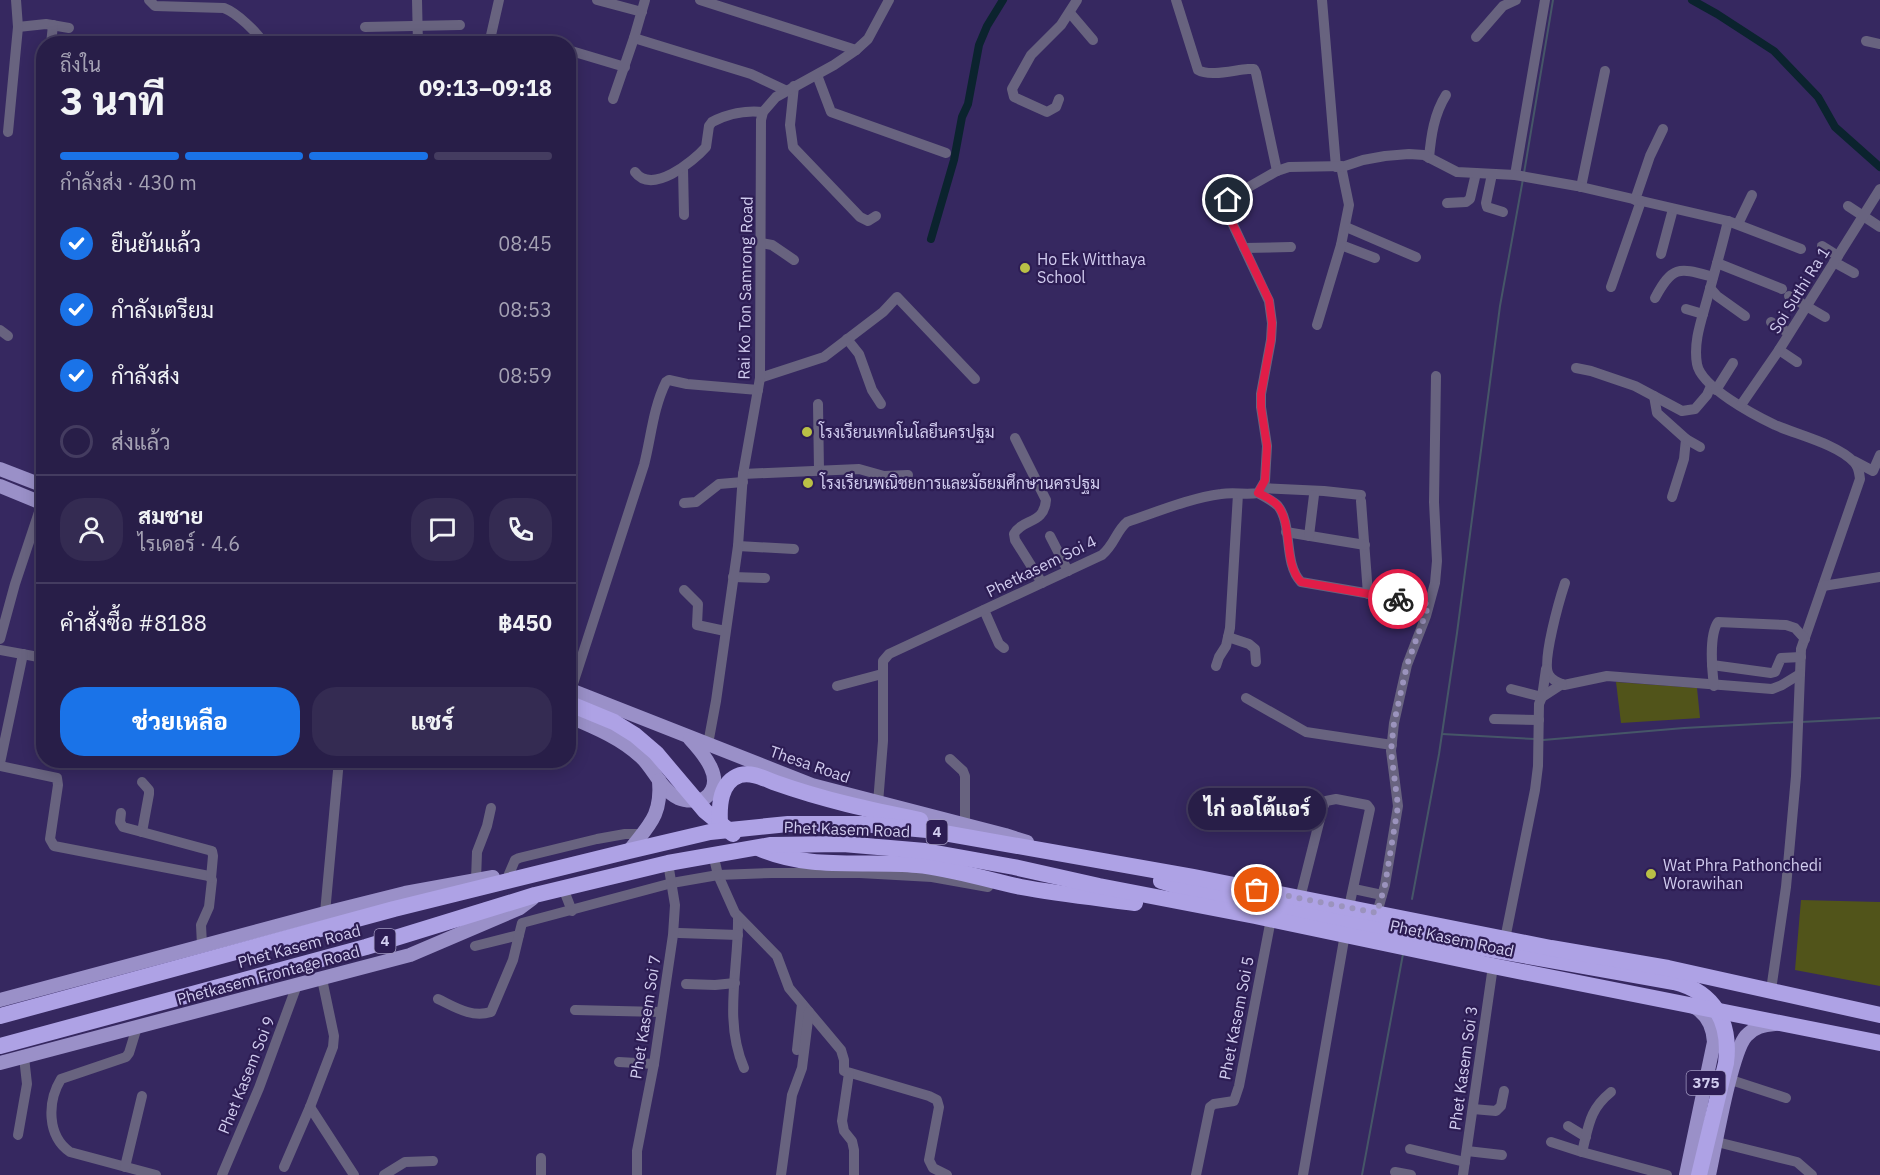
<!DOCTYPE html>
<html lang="th">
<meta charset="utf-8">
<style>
:root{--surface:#281e48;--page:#342b52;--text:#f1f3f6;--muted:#a5a2b4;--line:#443c60;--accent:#1a73e8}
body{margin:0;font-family:"IBM Plex Sans",Sarabun,sans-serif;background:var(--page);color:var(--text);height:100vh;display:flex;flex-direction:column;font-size:22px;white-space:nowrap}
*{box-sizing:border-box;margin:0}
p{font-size:20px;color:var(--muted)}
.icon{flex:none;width:33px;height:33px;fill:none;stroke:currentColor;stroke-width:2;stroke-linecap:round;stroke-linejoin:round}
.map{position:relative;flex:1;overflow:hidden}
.sheet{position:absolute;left:36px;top:36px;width:540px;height:732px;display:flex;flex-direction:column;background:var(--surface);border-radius:24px;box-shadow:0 3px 15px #0003,0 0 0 2px var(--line)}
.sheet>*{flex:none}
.pin{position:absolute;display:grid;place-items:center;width:51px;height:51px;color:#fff;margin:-26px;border:3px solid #fff;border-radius:50%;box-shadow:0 2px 6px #0007}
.courier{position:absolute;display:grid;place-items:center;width:60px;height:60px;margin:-30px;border:4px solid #e11d48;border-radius:50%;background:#fff;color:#222;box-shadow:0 2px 8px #0007}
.bubble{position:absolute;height:42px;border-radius:21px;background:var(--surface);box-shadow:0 3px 15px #0003,0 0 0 2px var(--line);font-size:20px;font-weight:800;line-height:42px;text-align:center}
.overview em{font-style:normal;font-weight:800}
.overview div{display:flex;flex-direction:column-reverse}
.overview{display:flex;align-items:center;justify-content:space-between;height:102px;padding:0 24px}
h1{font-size:39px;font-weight:800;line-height:45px}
.bar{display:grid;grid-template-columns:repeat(4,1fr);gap:9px 6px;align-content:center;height:72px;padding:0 24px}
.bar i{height:8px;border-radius:4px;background:var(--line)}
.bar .active{background:var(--accent)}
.bar p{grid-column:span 4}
.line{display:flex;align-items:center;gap:15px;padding:0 24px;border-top:2px solid var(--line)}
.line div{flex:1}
.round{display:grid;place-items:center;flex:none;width:63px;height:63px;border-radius:24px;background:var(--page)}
ol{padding:0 24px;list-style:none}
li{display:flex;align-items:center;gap:18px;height:66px}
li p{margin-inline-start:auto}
li .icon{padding:6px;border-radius:50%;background:var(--accent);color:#fff;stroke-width:4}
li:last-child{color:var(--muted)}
li i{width:33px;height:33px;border:3px solid var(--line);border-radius:50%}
.action{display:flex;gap:12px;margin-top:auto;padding:12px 24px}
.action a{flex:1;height:69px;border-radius:24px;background:var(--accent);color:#fff;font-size:24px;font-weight:800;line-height:69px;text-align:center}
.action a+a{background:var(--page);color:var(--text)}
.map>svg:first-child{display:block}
</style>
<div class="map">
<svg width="1880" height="1175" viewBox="0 0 1880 1175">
<rect width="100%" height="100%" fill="#362860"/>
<g fill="#51541a">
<path d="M1616 682 1697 688 1700 718 1621 723Z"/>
<path d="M1801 900 1880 902V986L1795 970Z"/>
</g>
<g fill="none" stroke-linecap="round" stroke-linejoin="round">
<g stroke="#465668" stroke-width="2">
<path d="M1524 173 1553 0"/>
<path d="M1801 722 1880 718"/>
<path d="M1442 734 1535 739"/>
<path d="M1543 740 1684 728 1795 722"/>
<path d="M1412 899 1439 754 1457 633 1500 306 1523 179"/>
<path d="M1362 1175 1403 954"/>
</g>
<g stroke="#0b232e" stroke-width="8">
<path d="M1692 0 1717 14 1774 51 1818 97 1835 127 1880 167"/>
<path d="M931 239 954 160 962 117 968 104 979 45 987 26 1003 0"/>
</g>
<g stroke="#68637f" stroke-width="10">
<path d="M149 0 155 6 224 8C237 13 257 32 264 44"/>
<path d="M417 0 418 44"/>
<path d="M597 0 642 12"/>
<path d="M700 0 856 50"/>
<path d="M1176 0 1198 70C1210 77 1234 70 1248 69H1254L1256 73 1277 171"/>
<path d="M1322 0 1336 167"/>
<path d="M1070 13 1093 40"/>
<path d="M18 27 46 24 69 28"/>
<path d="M365 27 460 25"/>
<path d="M1476 37 1503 6 1516 0"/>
<path d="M634 38 751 74 787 91"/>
<path d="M535 39 549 44"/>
<path d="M1866 41 1880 44"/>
<path d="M51 44 53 25"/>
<path d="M489 44 499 0"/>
<path d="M568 50 625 67"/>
<path d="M817 75 831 112 946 153"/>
<path d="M794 86 790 125 793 147 860 217 868 221 876 216"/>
<path d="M613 99 634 38 645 0"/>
<path d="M1059 99 1056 107 1047 112 1014 97 1012 89 1031 55 1061 25 1077 0"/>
<path d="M8 132 18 27 16 0"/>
<path d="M1429 158C1431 136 1434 114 1446 95"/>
<path d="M683 168 684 215"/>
<path d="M635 172C652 195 693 162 706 147L709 126 712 122C727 114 746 110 763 112"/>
<path d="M1492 174 1486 203 1487 207 1503 212"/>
<path d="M1515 175 1545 0"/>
<path d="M1581 187 1605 71"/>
<path d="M1635 200 1650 156 1663 129"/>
<path d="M1447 203 1466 202 1470 199 1476 173"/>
<path d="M1848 206 1880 227"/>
<path d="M1728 221C1722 246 1715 271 1708 296 1702 319 1693 341 1697 364 1701 387 1754 415 1775 425 1798 435 1837 444 1854 462 1859 467 1859 472 1860 479L1801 649 1796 776 1786 887 1771 990"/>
<path d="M1738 224 1752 195"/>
<path d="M1346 227 1416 257"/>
<path d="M761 243 772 245 794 260"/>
<path d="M1341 245 1375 258"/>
<path d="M1822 246 1838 256"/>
<path d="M1244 248 1291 247"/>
<path d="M1661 254 1673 209"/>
<path d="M1834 262 1854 273"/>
<path d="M1717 263 1782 289"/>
<path d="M1611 287 1641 201"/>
<path d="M1710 288 1717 296 1745 316"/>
<path d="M1789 296 1825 317"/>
<path d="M1655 298C1673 264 1680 268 1713 277"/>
<path d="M1686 309 1703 314"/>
<path d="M1771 322 1789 333"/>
<path d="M1317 325 1341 245 1349 205 1341 166"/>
<path d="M0 330 8 336"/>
<path d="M847 339 859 354 872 390 881 404"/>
<path d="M1779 350 1797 362"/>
<path d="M1576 368 1591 371 1635 386 1682 411 1695 409 1707 395 1711 386"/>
<path d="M760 378 824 357 883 312 897 297 975 379"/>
<path d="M1716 390 1733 363"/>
<path d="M1654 396 1657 413 1686 439 1684 459 1672 497"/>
<path d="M818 404 819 471"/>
<path d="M1741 405 1779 350 1880 189"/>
<path d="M1015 438 1046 500C1044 525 1023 518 1014 534L1015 540 1042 583"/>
<path d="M1686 439 1700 447"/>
<path d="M1854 461 1873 471 1880 455"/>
<path d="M743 474 859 469 884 476 908 475"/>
<path d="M1262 488 1324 491 1361 495"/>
<path d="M1258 493C1265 497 1273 501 1278 506 1293 525 1283 563 1301 582L1429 604"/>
<path d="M1361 501 1368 594"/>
<path d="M684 503 696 502 719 484 743 482"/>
<path d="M1286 532 1365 545"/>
<path d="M1050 536 1068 571"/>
<path d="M1309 536 1314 495"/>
<path d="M738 546 794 549"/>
<path d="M733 577 765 578"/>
<path d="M1565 583C1560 598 1541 663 1549 675 1552 680 1559 683 1564 685L1607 676 1772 689 1782 685 1800 674"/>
<path d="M1823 586 1880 577"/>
<path d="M684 590 698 604 697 625 725 631"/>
<path d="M984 610 999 644 1004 648"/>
<path d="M1228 637 1249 644 1255 649 1256 662"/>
<path d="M0 639 15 584 42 503"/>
<path d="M0 650 44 658"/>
<path d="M1712 665 1771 673 1775 672 1781 658 1801 657"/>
<path d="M1216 666 1219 657 1226 646 1230 628 1238 494"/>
<path d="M837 686 882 674"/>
<path d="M1714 686C1712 670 1709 635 1718 622L1786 625 1795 628 1805 639"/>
<path d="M1511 689 1542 697 1546 669"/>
<path d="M571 690 644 465C651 438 653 408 666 382L669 380 687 384 758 390"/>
<path d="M1246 698 1306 732 1392 745"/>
<path d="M1494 719 1539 720"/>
<path d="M708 744 716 701 738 546 743 474 760 378 761 120 763 112 776 97 834 65 856 50 868 39 889 0"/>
<path d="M950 759 963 771 965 776V824"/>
<path d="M0 763 23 654"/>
<path d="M0 766 57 778 58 785 50 839 54 846 209 876 212 880 209 907 201 925 202 945"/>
<path d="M142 782 149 790V794L142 832 212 851 213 856 211 878"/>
<path d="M878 803 883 741V661L889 654 1102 555C1115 544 1116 531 1127 522 1157 512 1190 498 1221 494 1234 492 1246 495 1258 493L1265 481 1267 446 1261 407V394L1271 340 1272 323 1269 301 1227 212 1228 200 1233 196 1277 171 1289 167 1345 166 1363 160 1385 156 1409 154 1424 155 1457 172 1515 175 1577 186 1728 221 1801 249"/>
<path d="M121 813 120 822 123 827 142 832"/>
<path d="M713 854 718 875 735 913 777 956 789 988 841 1050 844 1060V1071L929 1096 937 1100 939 1107 929 1160 933 1168 947 1175"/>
<path d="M509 874 515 860 519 858 597 839 625 834H643"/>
<path d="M476 880 477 852 487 826 491 808"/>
<path d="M563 888 572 911"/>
<path d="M1354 889 1382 895"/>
<path d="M1300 898 1323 807 1326 801 1336 799 1367 805 1370 809 1349 907"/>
<path d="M325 913 339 760"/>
<path d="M1377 913 1385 885 1398 806 1391 751 1394 723 1407 665 1426 616 1435 583 1437 561 1434 502 1436 376"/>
<path d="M738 917C739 967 723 1020 744 1068"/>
<path d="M679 933 738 935"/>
<path d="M1505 939 1535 790 1538 766 1539 704 1542 697 1562 684"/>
<path d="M475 946 519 935 522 923 672 883 718 875 772 873H860L932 877 988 887"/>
<path d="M686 984 715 985 735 983"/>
<path d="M438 999C455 1007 471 1018 491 1012L513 960 519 935"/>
<path d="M575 1010 661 1012"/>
<path d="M137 1027 129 1053 126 1057 61 1079C47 1102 47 1136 70 1152L156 1175"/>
<path d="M797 1050 802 1004"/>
<path d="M619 1062 654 1064"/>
<path d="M849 1073 842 1121 844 1131 852 1141 854 1150V1175"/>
<path d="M1731 1080 1786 1098"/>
<path d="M310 1107 354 1175"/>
<path d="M1473 1109 1496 1111 1501 1106 1504 1091"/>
<path d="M1568 1126 1586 1137"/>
<path d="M18 1135 27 1084 24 1057"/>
<path d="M1551 1142 1582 1152 1667 1175"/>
<path d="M1717 1142 1797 1162 1812 1175"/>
<path d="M1410 1149 1465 1162"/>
<path d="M1467 1151 1502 1155"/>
<path d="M1582 1152C1589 1125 1589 1110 1611 1092"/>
<path d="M125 1167 142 1096"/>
<path d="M284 1167 310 1107 333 1047 334 1036 322 979"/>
<path d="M1395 1172 1411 1175"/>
<path d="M222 1175 259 1088 297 985"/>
<path d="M384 1175 405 1162 433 1161"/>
<path d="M541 1175V1158"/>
<path d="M637 1175V1151L654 1064 673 935 675 905 668 863"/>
<path d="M781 1175 792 1095 802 1068 809 1012"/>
<path d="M1196 1175 1210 1107 1214 1104 1234 1101 1239 1086 1271 919"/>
<path d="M1303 1175 1345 934"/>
<path d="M1463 1175 1493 966"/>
</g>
<g stroke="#9a90c8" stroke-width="14">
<path d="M0 469 44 486"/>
<path d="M0 486 44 504"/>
<path d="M568 689 812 785 1005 835 1027 842"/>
<path d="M568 716C594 727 621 738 641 757 654 769 661 790 678 798 685 801 698 802 705 798 728 781 702 752 690 739"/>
<path d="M629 851C649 825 662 816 659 780"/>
<path d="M0 1000 325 913 405 893 493 877"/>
<path d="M0 1063 410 955 520 908 532 899"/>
<path d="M1686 1175 1714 1042C1713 1026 1707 1013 1692 1006"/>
<path d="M1709 1175C1715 1148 1731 1053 1746 1036 1754 1027 1764 1025 1775 1024"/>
</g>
<g stroke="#aea2e5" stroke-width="16">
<path d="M568 703 614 722 635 735 656 753 705 811 733 834"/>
<path d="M720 823C719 805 720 782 740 775 753 772 765 779 776 783 824 800 870 810 920 820"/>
<path d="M758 848C810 871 863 860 917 865 952 868 986 880 1021 887 1058 894 1097 898 1135 903"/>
<path d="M1161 881 1183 888 1460 944 1674 982C1715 992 1731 1023 1726 1063L1699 1175"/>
<path d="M0 1016 394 909 629 851 710 832 788 824H862L927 830 1193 877 1551 948 1668 968 1880 1015"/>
<path d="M0 1046 366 947 535 895 668 863 771 845 843 844 925 851 1014 867 1099 886 1255 916 1493 966 1880 1043"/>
</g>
</g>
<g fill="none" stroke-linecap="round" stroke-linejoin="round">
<path stroke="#9b93bd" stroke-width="6" stroke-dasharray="0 10.8" d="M1257 890 1377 913 1385 885 1398 806 1391 751 1394 723 1407 665 1429 604 1398 599"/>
<path stroke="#e11d48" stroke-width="8" d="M1228 200 1227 212 1269 300 1272 323 1271 340 1261 394V407L1267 446 1265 480 1258 493C1265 496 1273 500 1278 506 1293 525 1283 563 1301 582L1398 599"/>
</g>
<g fill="#bac046" stroke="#2d1d54" stroke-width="2">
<circle cx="1025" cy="268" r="6"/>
<circle cx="807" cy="432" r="6"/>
<circle cx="808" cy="483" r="6"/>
<circle cx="1651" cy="874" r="6"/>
</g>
<g text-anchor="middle" stroke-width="4.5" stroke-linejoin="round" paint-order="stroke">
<g fill="#2d1d54" stroke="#a098c0" stroke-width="1.5">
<rect x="926.5" y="820" width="21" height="24" rx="4.5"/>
<rect x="374.5" y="929" width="21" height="24" rx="4.5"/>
<rect x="1686.5" y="1071" width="39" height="24" rx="4.5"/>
</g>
<g font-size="15" font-weight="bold" fill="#d1ccef">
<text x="937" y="837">4</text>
<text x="385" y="946">4</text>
<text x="1706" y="1088">375</text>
</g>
<g font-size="16" fill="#d1ccef" stroke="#2d1d54" text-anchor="start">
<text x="1037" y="265">Ho Ek Witthaya<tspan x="1037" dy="18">School</tspan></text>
<text x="819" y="438">โรงเรียนเทคโนโลยีนครปฐม</text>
<text x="820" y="489">โรงเรียนพณิชยการและมัธยมศึกษานครปฐม</text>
<text x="1663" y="871">Wat Phra Pathonchedi<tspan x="1663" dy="18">Worawihan</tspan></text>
</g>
<g font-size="16" fill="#d1ccef" stroke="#2d1d54">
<text transform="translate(745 288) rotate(-89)" y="6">Rai Ko Ton Samrong Road</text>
<text transform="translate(1799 290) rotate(-58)" y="6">Soi Suthi Ra 1</text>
<text transform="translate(1041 566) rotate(-26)" y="6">Phetkasem Soi 4</text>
<text transform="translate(810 764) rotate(19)" y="6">Thesa Road</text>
<text transform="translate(847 829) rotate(2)" y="6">Phet Kasem Road</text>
<text transform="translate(1452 938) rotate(12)" y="6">Phet Kasem Road</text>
<text transform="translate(299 946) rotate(-15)" y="6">Phet Kasem Road</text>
<text transform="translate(268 975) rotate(-15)" y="6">Phetkasem Frontage Road</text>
<text transform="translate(645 1017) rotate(-81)" y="6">Phet Kasem Soi 7</text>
<text transform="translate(1236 1018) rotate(-79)" y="6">Phet Kasem Soi 5</text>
<text transform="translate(1463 1068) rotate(-82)" y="6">Phet Kasem Soi 3</text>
<text transform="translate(246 1075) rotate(-68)" y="6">Phet Kasem Soi 9</text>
</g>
</g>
</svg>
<div class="pin" style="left:1257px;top:890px;background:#ea580c"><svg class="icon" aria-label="bag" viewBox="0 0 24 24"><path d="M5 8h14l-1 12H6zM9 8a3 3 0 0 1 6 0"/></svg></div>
<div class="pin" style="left:1228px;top:200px;background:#1f2937"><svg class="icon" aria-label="home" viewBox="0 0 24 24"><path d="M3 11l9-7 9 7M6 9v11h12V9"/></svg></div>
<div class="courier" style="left:1398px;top:599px"><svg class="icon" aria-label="bike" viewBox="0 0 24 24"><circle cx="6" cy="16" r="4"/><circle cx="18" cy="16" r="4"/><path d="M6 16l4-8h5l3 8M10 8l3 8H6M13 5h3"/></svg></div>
<div class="bubble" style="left:1188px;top:788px;width:138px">ไก่ ออโต้แอร์</div>
<section class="sheet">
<div class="overview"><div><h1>3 นาที</h1><p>ถึงใน</p></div><em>09:13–09:18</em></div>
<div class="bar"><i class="active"></i><i class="active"></i><i class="active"></i><i></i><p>กำลังส่ง · 430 m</p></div>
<ol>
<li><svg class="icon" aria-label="check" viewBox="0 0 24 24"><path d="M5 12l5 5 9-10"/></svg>ยืนยันแล้ว<p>08:45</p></li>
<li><svg class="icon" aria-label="check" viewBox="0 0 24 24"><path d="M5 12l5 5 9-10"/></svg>กำลังเตรียม<p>08:53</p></li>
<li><svg class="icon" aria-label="check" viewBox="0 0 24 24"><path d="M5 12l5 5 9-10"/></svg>กำลังส่ง<p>08:59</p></li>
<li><i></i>ส่งแล้ว</li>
</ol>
<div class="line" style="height:108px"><a class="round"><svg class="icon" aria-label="person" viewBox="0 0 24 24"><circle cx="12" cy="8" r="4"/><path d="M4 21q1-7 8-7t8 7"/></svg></a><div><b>สมชาย</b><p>ไรเดอร์ · 4.6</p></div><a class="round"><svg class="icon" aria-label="chat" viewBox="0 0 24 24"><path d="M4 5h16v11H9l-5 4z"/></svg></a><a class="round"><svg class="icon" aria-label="phone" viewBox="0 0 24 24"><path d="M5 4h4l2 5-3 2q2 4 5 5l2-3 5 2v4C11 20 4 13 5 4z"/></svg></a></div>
<div class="line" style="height:78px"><div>คำสั่งซื้อ #8188</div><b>฿450</b></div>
<div class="action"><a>ช่วยเหลือ</a><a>แชร์</a></div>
</section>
</div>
